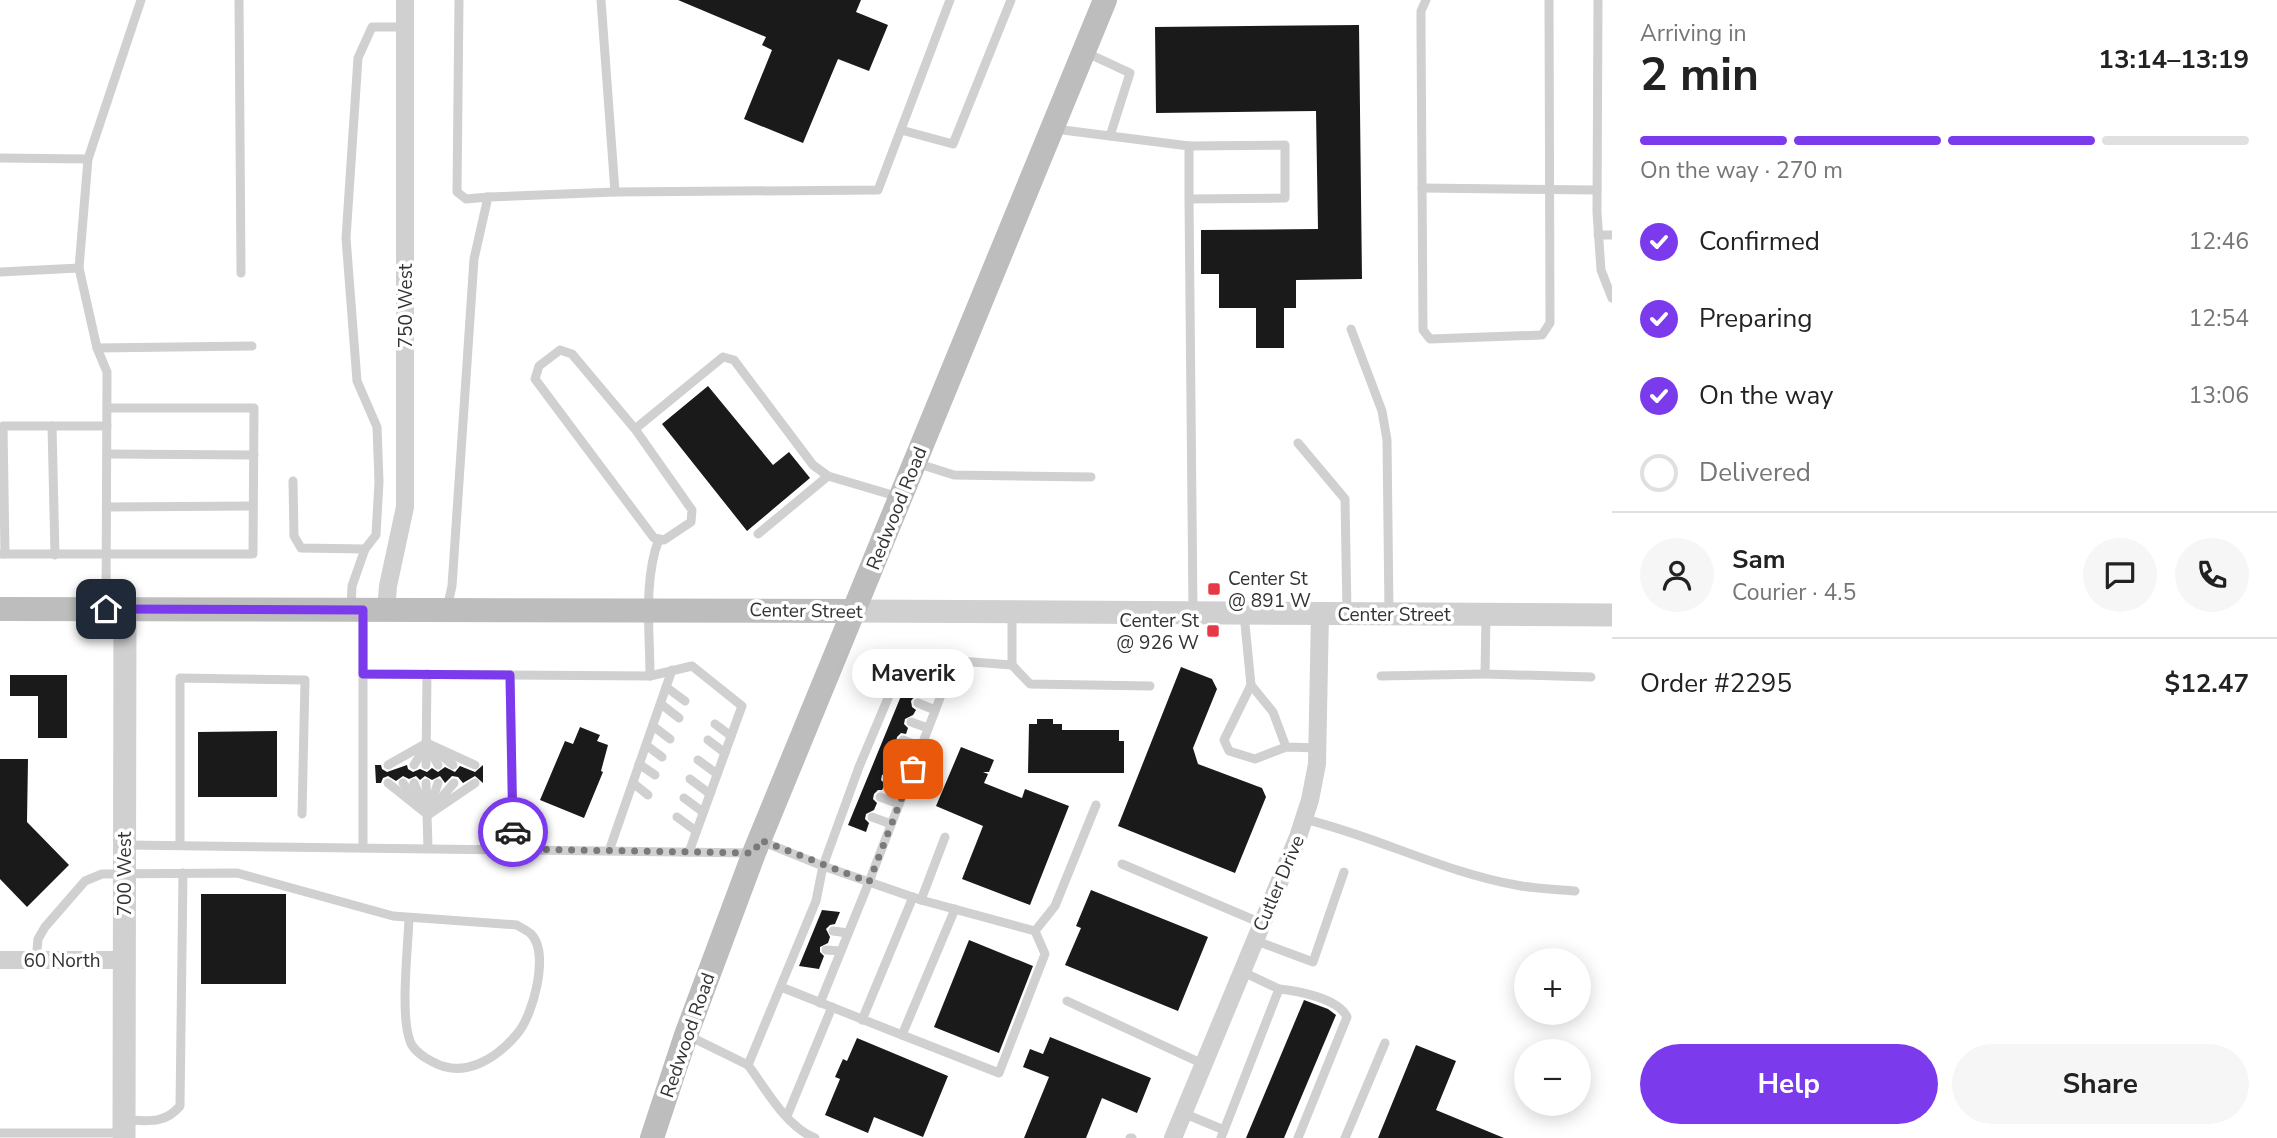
<!DOCTYPE html>
<meta charset="utf-8">
<style>
:root{--surface:#fff;--page:#f6f6f6;--text:#222;--muted:#767676;--line:#e0e0e0;--accent:#7c3aed}
body{margin:0;font-family:"Nunito Sans",sans-serif;background:var(--page);color:var(--text);height:100vh;display:flex;flex-direction:column;font-size:26px;white-space:nowrap}
*{box-sizing:border-box;margin:0}
p{font-size:23px;color:var(--muted)}
.icon{flex:none;width:38px;height:38px;fill:none;stroke:currentColor;stroke-width:2;stroke-linecap:round;stroke-linejoin:round}
.map{position:relative;flex:1;overflow:hidden}
.details{display:flex;flex-direction:column;background:var(--surface);width:665px}
.details>*{flex:none}
.controls{position:absolute;left:1514px;top:948px;display:grid;gap:14px}
.controls a{display:grid;place-items:center;width:77px;height:77px;border-radius:50%;background:var(--surface);box-shadow:0 4px 18px #0003;font-size:35px}
.pin{position:absolute;display:grid;place-items:center;width:60px;height:60px;color:#fff;margin:-30px;border-radius:14px;box-shadow:0 4px 10px #0006}
.courier{position:absolute;display:grid;place-items:center;width:70px;height:70px;margin:-35px;border:5px solid #7c3aed;border-radius:50%;background:#fff;color:#222;box-shadow:0 2px 9px #0007}
.bubble{position:absolute;height:49px;border-radius:24px;background:var(--surface);box-shadow:0 4px 18px #0003;font-size:23px;font-weight:700;line-height:49px;text-align:center}
.summary em{font-style:normal;font-weight:700}
.summary div{display:flex;flex-direction:column-reverse}
.summary{display:flex;align-items:center;justify-content:space-between;height:119px;padding:0 28px}
h1{font-size:46px;font-weight:700;line-height:52px}
.bar{display:grid;grid-template-columns:repeat(4,1fr);gap:10px 7px;align-content:center;height:84px;padding:0 28px}
.bar i{height:9px;border-radius:5px;background:var(--line)}
.bar .current{background:var(--accent)}
.bar p{grid-column:span 4}
.line{display:flex;align-items:center;gap:18px;padding:0 28px;border-top:2px solid var(--line)}
.line div{flex:1}
.round{display:grid;place-items:center;flex:none;width:74px;height:74px;border-radius:37px;background:var(--page)}
ol{padding:0 28px;list-style:none}
li{display:flex;align-items:center;gap:21px;height:77px}
li p{margin-inline-start:auto}
li .icon{padding:7px;border-radius:50%;background:var(--accent);color:#fff;stroke-width:4}
li:last-child{color:var(--muted)}
li i{width:38px;height:38px;border:4px solid var(--line);border-radius:50%}
.action{display:flex;gap:14px;margin-top:auto;padding:14px 28px}
.action a{flex:1;height:80px;border-radius:42px;background:var(--accent);color:#fff;font-size:28px;font-weight:700;line-height:80px;text-align:center}
.action a+a{background:var(--page);color:var(--text)}
main{display:flex;flex:1;min-height:0}
.map>svg:first-child{display:block}
</style>
<main>
<div class="map">
<svg width="1612" height="1138" viewBox="0 0 1612 1138">
<rect width="100%" height="100%" fill="#fff"/>
<g fill="#1a1a1a">
<path d="M678 0H861L856 12 888 25 869 71 838 59 803 143 744 119 772 50 762 45 766 37Z"/>
<path d="M1359 25 1362 279 1296 280V308H1284V348H1256V308H1219V274H1201V230L1318 229 1316 111 1156 113 1155 27Z"/>
<path d="M708 386 773 465 789 452 810 478 747 531 662 424Z"/>
<path d="M1181 667 1212 679 1217 689 1193 748 1198 764 1262 788 1266 797 1235 873 1118 826Z"/>
<path d="M10 675H67V738H38V696H10Z"/>
<path d="M908 679 925 686 921 697H914L911 701 912 707 916 710 913 715 905 719 904 724 908 728 906 734 901 733 897 737 896 742 900 747 897 756 892 755 888 759 887 764 891 769 890 771 882 775 881 780 885 784 882 790H878L874 794 873 799 877 803 874 810 866 814 865 819 869 823 866 832 848 825Z"/>
<path d="M1037 719H1053V724H1062V730H1119V741H1124V773H1028L1029 724H1037Z"/>
<path d="M580 727 600 735 597 741 608 745 601 771 603 772 584 818 540 800 565 741 573 744Z"/>
<path d="M277 731V797H198V732Z"/>
<path d="M961 747 994 760 989 772H983L988 774 984 783 1022 798 1025 789 1069 806 1030 905 962 879 983 826 936 806Z"/>
<path d="M0 759H28L27 822 69 865 27 907 0 879Z"/>
<path d="M375 765H381L382 769 387 772 407 765 408 769 413 772 420 769 427 772 432 768 438 772 445 767 455 772 460 766 475 772 483 765V783L475 776 463 783 458 777 452 776 445 783 440 776 432 780 425 776 420 780 416 776 409 779 403 776 396 781 388 776 383 778 381 783H376Z"/>
<path d="M1091 890 1208 937 1178 1011 1065 965 1081 928 1076 926Z"/>
<rect x="201" y="894" width="85" height="90"/>
<path d="M822 910 840 912 835 924 830 925 826 929 830 937 828 943 820 947V952L824 956 819 969 799 966Z"/>
<path d="M969 940 1033 966 999 1053 934 1027Z"/>
<path d="M1304 1000 1328 1009 1336 1015 1284 1138H1246Z"/>
<path d="M1050 1037 1151 1078 1137 1113 1102 1098 1086 1138H1024L1049 1077 1023 1067 1030 1049 1043 1054Z"/>
<path d="M857 1038 948 1076 923 1137 874 1117 868 1133 825 1115 840 1079 835 1077 843 1059 847 1061Z"/>
<path d="M1416 1045 1456 1061 1436 1110 1504 1138H1378Z"/>
</g>
<g fill="none" stroke-linecap="round" stroke-linejoin="round">
<g stroke="#d0d0d0" stroke-width="9">
<path d="M239 0 241 273"/>
<path d="M459 0 457 192 466 199 488 197"/>
<path d="M601 0 615 192"/>
<path d="M1426 0 1421 11V29L1423 330 1430 339 1542 335 1550 323 1549 0"/>
<path d="M1598 0 1597 212 1601 270 1612 298"/>
<path d="M1087 53 1130 73 1110 136"/>
<path d="M1055 129 1189 146"/>
<path d="M901 130 953 144 1011 0"/>
<path d="M0 158 88 159"/>
<path d="M1422 188 1597 190"/>
<path d="M1189 199 1285 198V145L1189 146V199L1193 611"/>
<path d="M1598 235H1612"/>
<path d="M0 272 79 268"/>
<path d="M1351 329 1382 411 1387 440 1389 612"/>
<path d="M97 348 252 346"/>
<path d="M52 426 55 555"/>
<path d="M635 429 572 354 560 350 539 366 535 379 654 538 664 540 691 522 692 510 635 429 723 357 734 360 813 465 828 476"/>
<path d="M1298 443 1345 499 1347 612"/>
<path d="M107 454 254 455"/>
<path d="M916 463 954 475 1091 477"/>
<path d="M293 481 294 536 301 548 365 549"/>
<path d="M107 507 253 506"/>
<path d="M758 534 828 476 899 497"/>
<path d="M0 554H253L254 408H107"/>
<path d="M5 554 3 426H107"/>
<path d="M106 607 107 372 97 348 79 268 88 159 141 0"/>
<path d="M351 608 352 586 365 549 376 535 379 482 377 427 357 381 346 238 358 58 372 27H405"/>
<path d="M447 608 452 586 474 259 488 197 615 192 878 190 950 0"/>
<path d="M363 613V674"/>
<path d="M1244 614 1251 685"/>
<path d="M1486 616 1485 674 1591 677"/>
<path d="M1012 665 1030 684 1150 686"/>
<path d="M510 675 513 849"/>
<path d="M650 676C650 632 643 580 659 539"/>
<path d="M1381 676 1485 674"/>
<path d="M666 687 685 701"/>
<path d="M918 703 935 710"/>
<path d="M661 704 679 718"/>
<path d="M911 722 928 728"/>
<path d="M715 724 731 736"/>
<path d="M653 726 670 739"/>
<path d="M708 740 725 753"/>
<path d="M903 740 921 747"/>
<path d="M427 743 475 765"/>
<path d="M646 745 662 757"/>
<path d="M1286 747 1273 712 1251 685 1224 740 1229 751 1255 759 1286 747 1319 748"/>
<path d="M429 748 438 765"/>
<path d="M436 751 453 765"/>
<path d="M698 760 717 774"/>
<path d="M894 762 913 769"/>
<path d="M639 764 655 775"/>
<path d="M388 765 427 743"/>
<path d="M414 765 426 745"/>
<path d="M426 765 427 674"/>
<path d="M888 778 906 785"/>
<path d="M690 779 710 794"/>
<path d="M388 783 428 815"/>
<path d="M403 783 418 802"/>
<path d="M414 783 421 800"/>
<path d="M426 783 428 848"/>
<path d="M633 783 648 795"/>
<path d="M880 797 899 804"/>
<path d="M684 798 703 812"/>
<path d="M435 805 454 783"/>
<path d="M429 810 438 783"/>
<path d="M428 815 475 783"/>
<path d="M677 817 696 831"/>
<path d="M872 817 891 824"/>
<path d="M1304 819C1376 836 1443 872 1516 885 1535 889 1556 889 1575 891"/>
<path d="M761 841 823 866 859 767 899 672 919 658 1012 665V614"/>
<path d="M126 845 753 853"/>
<path d="M180 845V678L305 680 302 814"/>
<path d="M363 848V674L650 676 692 666 742 706 689 852"/>
<path d="M609 851 672 670"/>
<path d="M1122 864 1261 923"/>
<path d="M921 900 945 837"/>
<path d="M955 909 902 1035 999 1073 1045 954 1035 931"/>
<path d="M833 931 848 933"/>
<path d="M1254 940 1313 962 1344 872"/>
<path d="M826 950 841 951"/>
<path d="M36 960 38 939 45 927 85 881 102 874 237 873 393 916 517 925C521 928 527 930 531 934 550 953 533 1016 517 1034 496 1059 464 1079 433 1062 425 1058 413 1050 410 1041 400 1015 408 948 409 918"/>
<path d="M781 987 902 1035"/>
<path d="M1279 989C1298 991 1338 998 1347 1017L1298 1138"/>
<path d="M1067 1001 1203 1064"/>
<path d="M820 1003 869 882 940 698 944 660"/>
<path d="M862 1020 913 897"/>
<path d="M689 1036 748 1065 816 901 823 866 921 900 1035 931 1055 906 1096 805"/>
<path d="M748 1065C766 1089 786 1127 815 1138"/>
<path d="M1183 1113 1224 1130"/>
<path d="M787 1116 832 1007"/>
<path d="M127 1120C148 1121 165 1124 180 1106L183 873"/>
<path d="M0 1133H123"/>
<path d="M1130 1138H1132"/>
<path d="M1221 1138 1279 989 1241 971"/>
<path d="M1345 1138 1385 1043"/>
</g>
<g stroke="#d0d0d0" stroke-width="18">
<path d="M386 610 388 586 405 507V0"/>
<path d="M0 960H124"/>
<path d="M1173 1138 1298 837 1310 800 1317 764 1320 613"/>
</g>
<g stroke="#d0d0d0" stroke-width="23">
<path d="M853 611 1612 615"/>
<path d="M124 1138 125 609"/>
</g>
<g stroke="#bdbdbd" stroke-width="24">
<path d="M0 609 853 611"/>
<path d="M652 1138 686 1035 754 853 1105 0"/>
</g>
</g>
<g fill="none" stroke-linecap="round" stroke-linejoin="round">
<path stroke="#7a7a7a" stroke-width="7" stroke-dasharray="0 12.6" d="M513 832V849L754 853 760 840 869 882 913 769"/>
<path stroke="#7c3aed" stroke-width="9" d="M106 609 363 610V674L510 675 513 832"/>
</g>
<g fill="#e63946" stroke="#fff" stroke-width="2.5">
<rect x="1207" y="582" width="14" height="14" rx="3.5"/>
<rect x="1206" y="624" width="14" height="14" rx="3.5"/>
</g>
<g text-anchor="middle" stroke-width="7" stroke-linejoin="round" paint-order="stroke">
<g font-size="19" fill="#333" stroke="#fff">
<text transform="translate(405 306) rotate(-90)" y="7">750 West</text>
<text transform="translate(896 508) rotate(-68)" y="7">Redwood Road</text>
<text transform="translate(806 610) rotate(1)" y="7">Center Street</text>
<text x="1394" y="621">Center Street</text>
<text transform="translate(124 874) rotate(-90)" y="7">700 West</text>
<text transform="translate(1278 883) rotate(-67)" y="7">Cutler Drive</text>
<text x="62" y="967">60 North</text>
<text transform="translate(687 1035) rotate(-71)" y="7">Redwood Road</text>
</g>
<g font-size="19" fill="#333" stroke="#fff" text-anchor="start">
<text x="1228" y="585">Center St<tspan x="1228" dy="22">@ 891 W</tspan></text>
<text x="1199" y="627" text-anchor="end">Center St<tspan x="1199" dy="22">@ 926 W</tspan></text>
</g>
</g>
</svg>
<div class="controls">
<a>+</a>
<a>−</a>
</div>
<div class="pin" style="left:913px;top:769px;background:#ea580c"><svg class="icon" aria-label="bag" viewBox="0 0 24 24"><path d="M5 8h14l-1 12H6zM9 8a3 3 0 0 1 6 0"/></svg></div>
<div class="pin" style="left:106px;top:609px;background:#1f2937"><svg class="icon" aria-label="home" viewBox="0 0 24 24"><path d="M3 11l9-7 9 7M6 9v11h12V9"/></svg></div>
<div class="courier" style="left:513px;top:832px"><svg class="icon" aria-label="car" viewBox="0 0 24 24"><path d="M5 17H2v-5l4-1 3-4h7l3 4 3 1v5h-3M9 17h6M6 11h13"/><circle cx="7" cy="17" r="2"/><circle cx="17" cy="17" r="2"/></svg></div>
<div class="bubble" style="left:852px;top:649px;width:122px">Maverik</div>
</div>
<section class="details">
<div class="summary"><div><h1>2 min</h1><p>Arriving in</p></div><em>13:14–13:19</em></div>
<div class="bar"><i class="current"></i><i class="current"></i><i class="current"></i><i></i><p>On the way · 270 m</p></div>
<ol>
<li><svg class="icon" aria-label="check" viewBox="0 0 24 24"><path d="M5 12l5 5 9-10"/></svg>Confirmed<p>12:46</p></li>
<li><svg class="icon" aria-label="check" viewBox="0 0 24 24"><path d="M5 12l5 5 9-10"/></svg>Preparing<p>12:54</p></li>
<li><svg class="icon" aria-label="check" viewBox="0 0 24 24"><path d="M5 12l5 5 9-10"/></svg>On the way<p>13:06</p></li>
<li><i></i>Delivered</li>
</ol>
<div class="line" style="height:126px"><a class="round"><svg class="icon" aria-label="person" viewBox="0 0 24 24"><circle cx="12" cy="8" r="4"/><path d="M4 21q1-7 8-7t8 7"/></svg></a><div><b>Sam</b><p>Courier · 4.5</p></div><a class="round"><svg class="icon" aria-label="chat" viewBox="0 0 24 24"><path d="M4 5h16v11H9l-5 4z"/></svg></a><a class="round"><svg class="icon" aria-label="phone" viewBox="0 0 24 24"><path d="M5 4h4l2 5-3 2q2 4 5 5l2-3 5 2v4C11 20 4 13 5 4z"/></svg></a></div>
<div class="line" style="height:91px"><div>Order #2295</div><b>$12.47</b></div>
<div class="action"><a>Help</a><a>Share</a></div>
</section>
</main>
